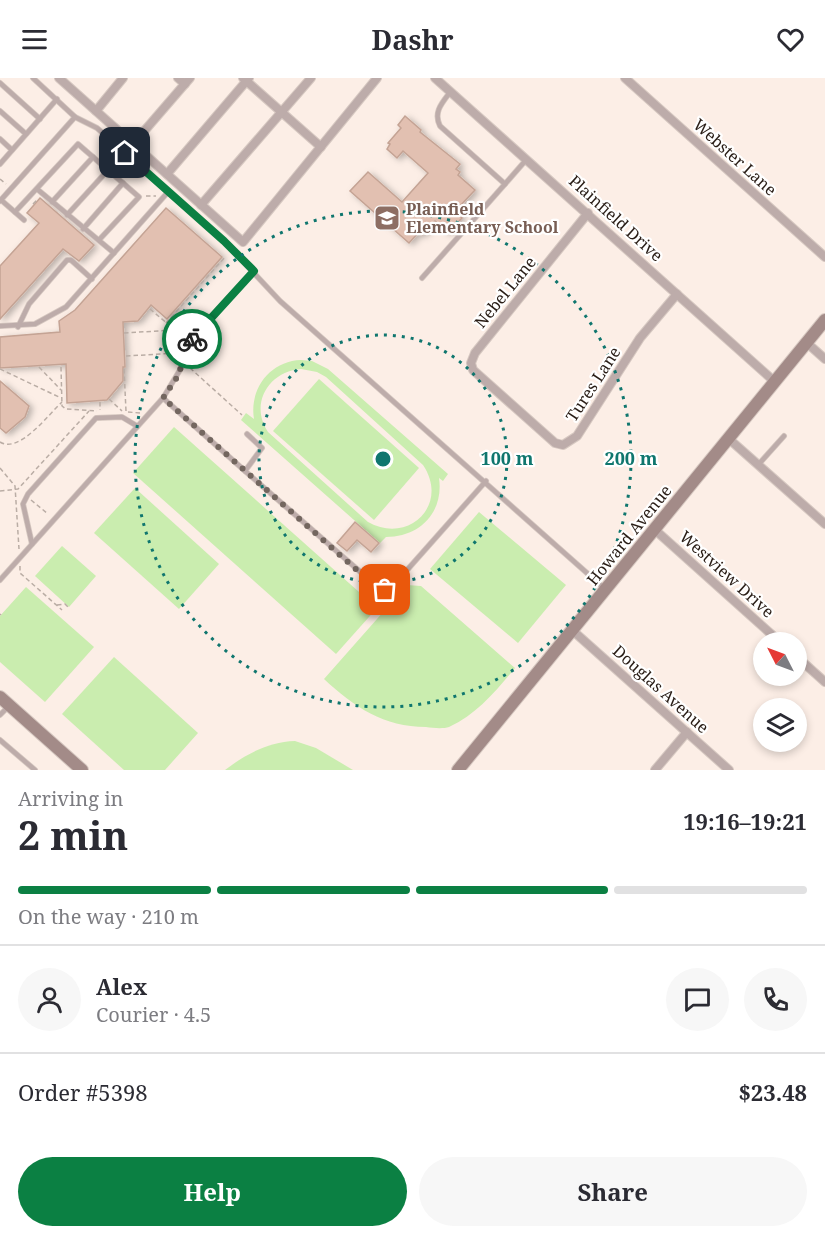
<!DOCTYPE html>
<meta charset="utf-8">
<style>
:root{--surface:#fff;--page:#f7f7f7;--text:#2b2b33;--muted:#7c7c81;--line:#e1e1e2;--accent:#0b8043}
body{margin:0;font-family:"Noto Serif",serif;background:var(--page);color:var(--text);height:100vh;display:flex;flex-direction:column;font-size:22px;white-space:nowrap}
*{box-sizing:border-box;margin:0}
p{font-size:20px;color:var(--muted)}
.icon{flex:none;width:33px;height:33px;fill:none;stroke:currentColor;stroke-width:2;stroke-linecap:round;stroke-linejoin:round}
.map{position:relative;height:692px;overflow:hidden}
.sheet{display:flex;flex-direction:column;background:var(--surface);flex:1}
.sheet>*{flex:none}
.needle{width:39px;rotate:312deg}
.buttons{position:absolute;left:753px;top:554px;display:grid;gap:12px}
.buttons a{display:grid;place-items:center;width:54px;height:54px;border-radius:50%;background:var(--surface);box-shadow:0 3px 9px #0003;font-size:30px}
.pin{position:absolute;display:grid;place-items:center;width:51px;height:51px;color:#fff;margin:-26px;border-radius:12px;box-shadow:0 3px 9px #0006}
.courier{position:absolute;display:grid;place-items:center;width:60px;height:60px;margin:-30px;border:4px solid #0b8043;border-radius:50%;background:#fff;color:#222;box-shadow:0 2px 8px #0007}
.head em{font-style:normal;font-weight:700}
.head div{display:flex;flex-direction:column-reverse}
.head{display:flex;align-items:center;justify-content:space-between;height:102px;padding:0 18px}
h1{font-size:39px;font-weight:700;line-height:45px}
.bar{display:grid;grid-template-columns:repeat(4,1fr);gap:9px 6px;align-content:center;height:72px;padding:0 18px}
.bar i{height:8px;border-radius:4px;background:var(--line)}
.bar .current{background:var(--accent)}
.bar p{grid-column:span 4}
.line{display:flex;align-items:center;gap:15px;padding:0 18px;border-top:2px solid var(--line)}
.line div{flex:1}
.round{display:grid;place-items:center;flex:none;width:63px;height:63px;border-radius:32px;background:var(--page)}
.button{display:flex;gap:12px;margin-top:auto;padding:12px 18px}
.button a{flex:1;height:69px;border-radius:36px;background:var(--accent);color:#fff;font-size:24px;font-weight:700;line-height:69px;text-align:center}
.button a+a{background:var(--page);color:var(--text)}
header{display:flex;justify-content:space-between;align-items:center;height:78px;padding:0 18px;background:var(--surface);font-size:27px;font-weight:700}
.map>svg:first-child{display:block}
</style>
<header><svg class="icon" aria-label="menu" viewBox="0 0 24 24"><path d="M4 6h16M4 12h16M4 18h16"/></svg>Dashr<svg class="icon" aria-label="heart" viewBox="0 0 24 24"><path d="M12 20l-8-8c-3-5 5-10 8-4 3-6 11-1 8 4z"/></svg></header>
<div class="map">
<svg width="825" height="692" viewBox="0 0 825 692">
<defs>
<filter id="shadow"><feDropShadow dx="3.5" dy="2" stdDeviation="3" flood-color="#0004"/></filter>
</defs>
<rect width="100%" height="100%" fill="#fceee6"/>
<g fill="#caedaf" fill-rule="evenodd">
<path d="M301 282 312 283 328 291 448 396 443 403 439 400C444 434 420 459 386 459L380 465 241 342 246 335 254 341C249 311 270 283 301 282ZM301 291 317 294 326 299 423 387C450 427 408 467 368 444L268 354C249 326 269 293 301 291Z"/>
<path d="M319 301 419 390 374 442 273 353Z"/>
<path d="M174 349 377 530 336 576 133 395Z"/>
<path d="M135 410 219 486 179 531 94 455Z"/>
<path d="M479 434 566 507 518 565 430 491Z"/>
<path d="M62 468 96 498 69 529 35 498Z"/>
<path d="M407 507 421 508 515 590C496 613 477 636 449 649 443 651 433 650 426 649 384 649 354 629 324 601Z"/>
<path d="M26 509 94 569 45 624 0 584V538Z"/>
<path d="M114 579 198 655 165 692H124L62 636Z"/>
<path d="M295 663 316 670 353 692H225C246 676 268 664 295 663Z"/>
</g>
<g fill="#e2c0b1" stroke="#c4a394" stroke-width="1.5" filter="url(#shadow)">
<path d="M405 38 421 52 420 54 460 86 456 91 460 94 458 97 475 112 459 129 462 132 458 136 462 140 448 155 435 143 422 157 419 154 409 165 350 113 368 94 402 124 428 95 403 73 397 80 387 71 390 66 388 65 401 50 398 47Z"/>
<path d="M40 120 94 167 79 183 63 171 0 241V188L39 145 27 135Z"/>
<path d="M166 130 222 179 167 241 151 227 138 243 123 244 125 289H123V303L107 322 67 325 66 286 0 290V259L60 254 59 243 75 232Z"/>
<path d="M0 303 29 328 25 339 6 355 0 350Z"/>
<path d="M355 444 379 465 371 474 357 462 347 473 337 465Z"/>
</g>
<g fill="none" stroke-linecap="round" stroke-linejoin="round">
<g stroke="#d6c8c1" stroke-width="6">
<g id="lane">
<path d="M33 0 75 39 97 50 224 163 280 223 605 511"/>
<path d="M0 5 40 41"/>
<path d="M451 13C442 25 433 34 440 48L505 106 526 82"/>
<path d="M0 33 26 56"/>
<path d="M0 61 12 72"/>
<path d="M0 86 57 21"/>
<path d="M37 111 114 175"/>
<path d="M1 122 24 142"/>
<path d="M0 123 75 39"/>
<path d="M52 124 93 79"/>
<path d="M15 134 78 66 139 119 99 162"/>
<path d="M67 137 108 92"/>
<path d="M83 151 123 105"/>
<path d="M422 200 505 106"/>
<path d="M0 248 35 246 66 229 168 114"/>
<path d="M18 249 29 226 67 182H71L92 201"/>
<path d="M163 320 245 393"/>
<path d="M247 356 262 370 245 393 381 512 392 509 486 403"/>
<path d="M758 387 784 358"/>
<path d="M32 466 23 426 28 416 96 340 122 339 137 348"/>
<path d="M0 502 163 320 183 287 188 267 254 193"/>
<path d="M0 637 8 629"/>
<path d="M0 662 35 692"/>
</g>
</g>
<g stroke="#d6c8c1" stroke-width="10">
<g id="street">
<path d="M59 0 243 164 377 0"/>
<path d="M178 0 185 6"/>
<path d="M243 0 321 69"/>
<path d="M435 0 775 304"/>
<path d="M625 0 825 179"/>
<path d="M96 33 123 0"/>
<path d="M133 66 190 0"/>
<path d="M167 96 249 0"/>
<path d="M201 127 311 0"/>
<path d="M588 135 475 275 471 285 473 292 555 365 563 367 577 358 640 260 677 216"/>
<path d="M807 265 825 281"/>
<path d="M729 361 825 446"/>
<path d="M654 451 780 564"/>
<path d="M572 552 729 692"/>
<path d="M796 578 825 604"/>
<path d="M655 692 687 654"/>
</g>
</g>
<g stroke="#d6c8c1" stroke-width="14">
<g id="secondary">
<path d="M0 619 82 692"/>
<path d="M458 692 825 242"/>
</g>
</g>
<g stroke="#baada5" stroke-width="1.5" stroke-dasharray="4.5 3" stroke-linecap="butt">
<path d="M0 101 6 106"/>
<path d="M146 118H156"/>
<path d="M33 126 38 121"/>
<path d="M150 231 175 252"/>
<path d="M166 245 225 179"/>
<path d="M124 255 175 252 184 260"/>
<path d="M126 278 178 275"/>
<path d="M39 289 61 312"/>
<path d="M61 289 62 328 66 331 97 333"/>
<path d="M190 290 242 337"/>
<path d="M0 291 61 320"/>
<path d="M124 291 126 333"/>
<path d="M109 321 122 333"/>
<path d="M100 324V332"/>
<path d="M128 334 140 335"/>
<path d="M0 364C19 376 48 337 62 324"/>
<path d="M0 390 15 408 19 471"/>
<path d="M0 413 18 411 89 333"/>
<path d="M31 422 48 436"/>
<path d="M20 488V495L62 532"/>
<path d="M57 527 65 526 68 529"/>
<path d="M0 536 1 537"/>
</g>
<use href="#lane" stroke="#bdacaa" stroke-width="4.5"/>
<use href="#street" stroke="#bdacaa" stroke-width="8"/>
<use href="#secondary" stroke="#a38b88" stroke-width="12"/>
</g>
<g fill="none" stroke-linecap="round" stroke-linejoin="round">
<path stroke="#73665f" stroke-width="6" stroke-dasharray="0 10.8" d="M192 261 188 267 178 298 163 320 376 509 385 512"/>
<path stroke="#0b8043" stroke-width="8" d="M125 75 224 163 254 193 192 261"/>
</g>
<g fill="none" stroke="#0f766e" stroke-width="3" stroke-dasharray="3 6">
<circle cx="383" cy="381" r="124"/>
<circle cx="383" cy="381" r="248"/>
</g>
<defs>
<g id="school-square" transform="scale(1.35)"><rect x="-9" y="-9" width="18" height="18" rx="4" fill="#8d6e63" stroke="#fff"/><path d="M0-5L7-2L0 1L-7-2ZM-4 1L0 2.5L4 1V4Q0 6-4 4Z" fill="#fff"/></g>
</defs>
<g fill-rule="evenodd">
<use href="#school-square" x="387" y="140"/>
</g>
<g text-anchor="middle" stroke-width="4.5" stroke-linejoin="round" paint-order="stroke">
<g font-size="16" fill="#291d16" stroke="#fff">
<text transform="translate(735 79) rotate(42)" y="6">Webster Lane</text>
<text transform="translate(616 140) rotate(42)" y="6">Plainfield Drive</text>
<text transform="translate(505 214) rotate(-51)" y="6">Nebel Lane</text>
<text transform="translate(593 306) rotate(-57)" y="6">Tures Lane</text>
<text transform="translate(629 457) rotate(-51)" y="6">Howard Avenue</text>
<text transform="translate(727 496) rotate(42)" y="6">Westview Drive</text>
<text transform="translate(661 611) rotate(42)" y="6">Douglas Avenue</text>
</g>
<g font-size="16" font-weight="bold" fill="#785e54" stroke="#fff" text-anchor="start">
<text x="406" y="137">Plainfield<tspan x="406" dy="18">Elementary School</tspan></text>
</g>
</g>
<circle cx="383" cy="381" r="9" fill="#0f766e" stroke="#fff" stroke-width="3"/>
<g font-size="18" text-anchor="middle" font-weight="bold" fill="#0f766e" stroke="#fff" stroke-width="4.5" stroke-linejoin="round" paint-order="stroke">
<text x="507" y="387">100 m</text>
<text x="631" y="387">200 m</text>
</g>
</svg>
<div class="buttons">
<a><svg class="needle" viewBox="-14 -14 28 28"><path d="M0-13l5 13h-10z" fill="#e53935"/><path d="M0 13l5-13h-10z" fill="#7c7c81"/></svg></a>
<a><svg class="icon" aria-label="layers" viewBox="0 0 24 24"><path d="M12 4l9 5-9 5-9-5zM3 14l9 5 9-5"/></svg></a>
</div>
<div class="pin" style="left:385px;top:512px;background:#ea580c"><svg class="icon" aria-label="bag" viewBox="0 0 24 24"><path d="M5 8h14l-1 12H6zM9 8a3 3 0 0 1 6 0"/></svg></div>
<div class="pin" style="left:125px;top:75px;background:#1f2937"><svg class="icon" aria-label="home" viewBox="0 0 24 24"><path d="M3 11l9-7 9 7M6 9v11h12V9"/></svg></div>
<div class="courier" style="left:192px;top:261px"><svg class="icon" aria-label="bike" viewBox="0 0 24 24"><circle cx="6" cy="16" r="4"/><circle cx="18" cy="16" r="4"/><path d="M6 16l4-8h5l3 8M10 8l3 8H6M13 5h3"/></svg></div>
</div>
<section class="sheet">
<div class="head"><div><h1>2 min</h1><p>Arriving in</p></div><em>19:16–19:21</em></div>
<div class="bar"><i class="current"></i><i class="current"></i><i class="current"></i><i></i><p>On the way · 210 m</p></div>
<div class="line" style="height:108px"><a class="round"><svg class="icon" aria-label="person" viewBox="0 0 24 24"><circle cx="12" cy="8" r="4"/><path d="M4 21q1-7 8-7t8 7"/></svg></a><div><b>Alex</b><p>Courier · 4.5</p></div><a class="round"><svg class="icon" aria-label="chat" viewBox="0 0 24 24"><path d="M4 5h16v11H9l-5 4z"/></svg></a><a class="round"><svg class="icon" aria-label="phone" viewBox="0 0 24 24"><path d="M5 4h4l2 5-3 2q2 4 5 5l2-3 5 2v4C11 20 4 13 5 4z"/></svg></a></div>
<div class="line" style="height:78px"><div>Order #5398</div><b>$23.48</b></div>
<div class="button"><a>Help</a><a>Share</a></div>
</section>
